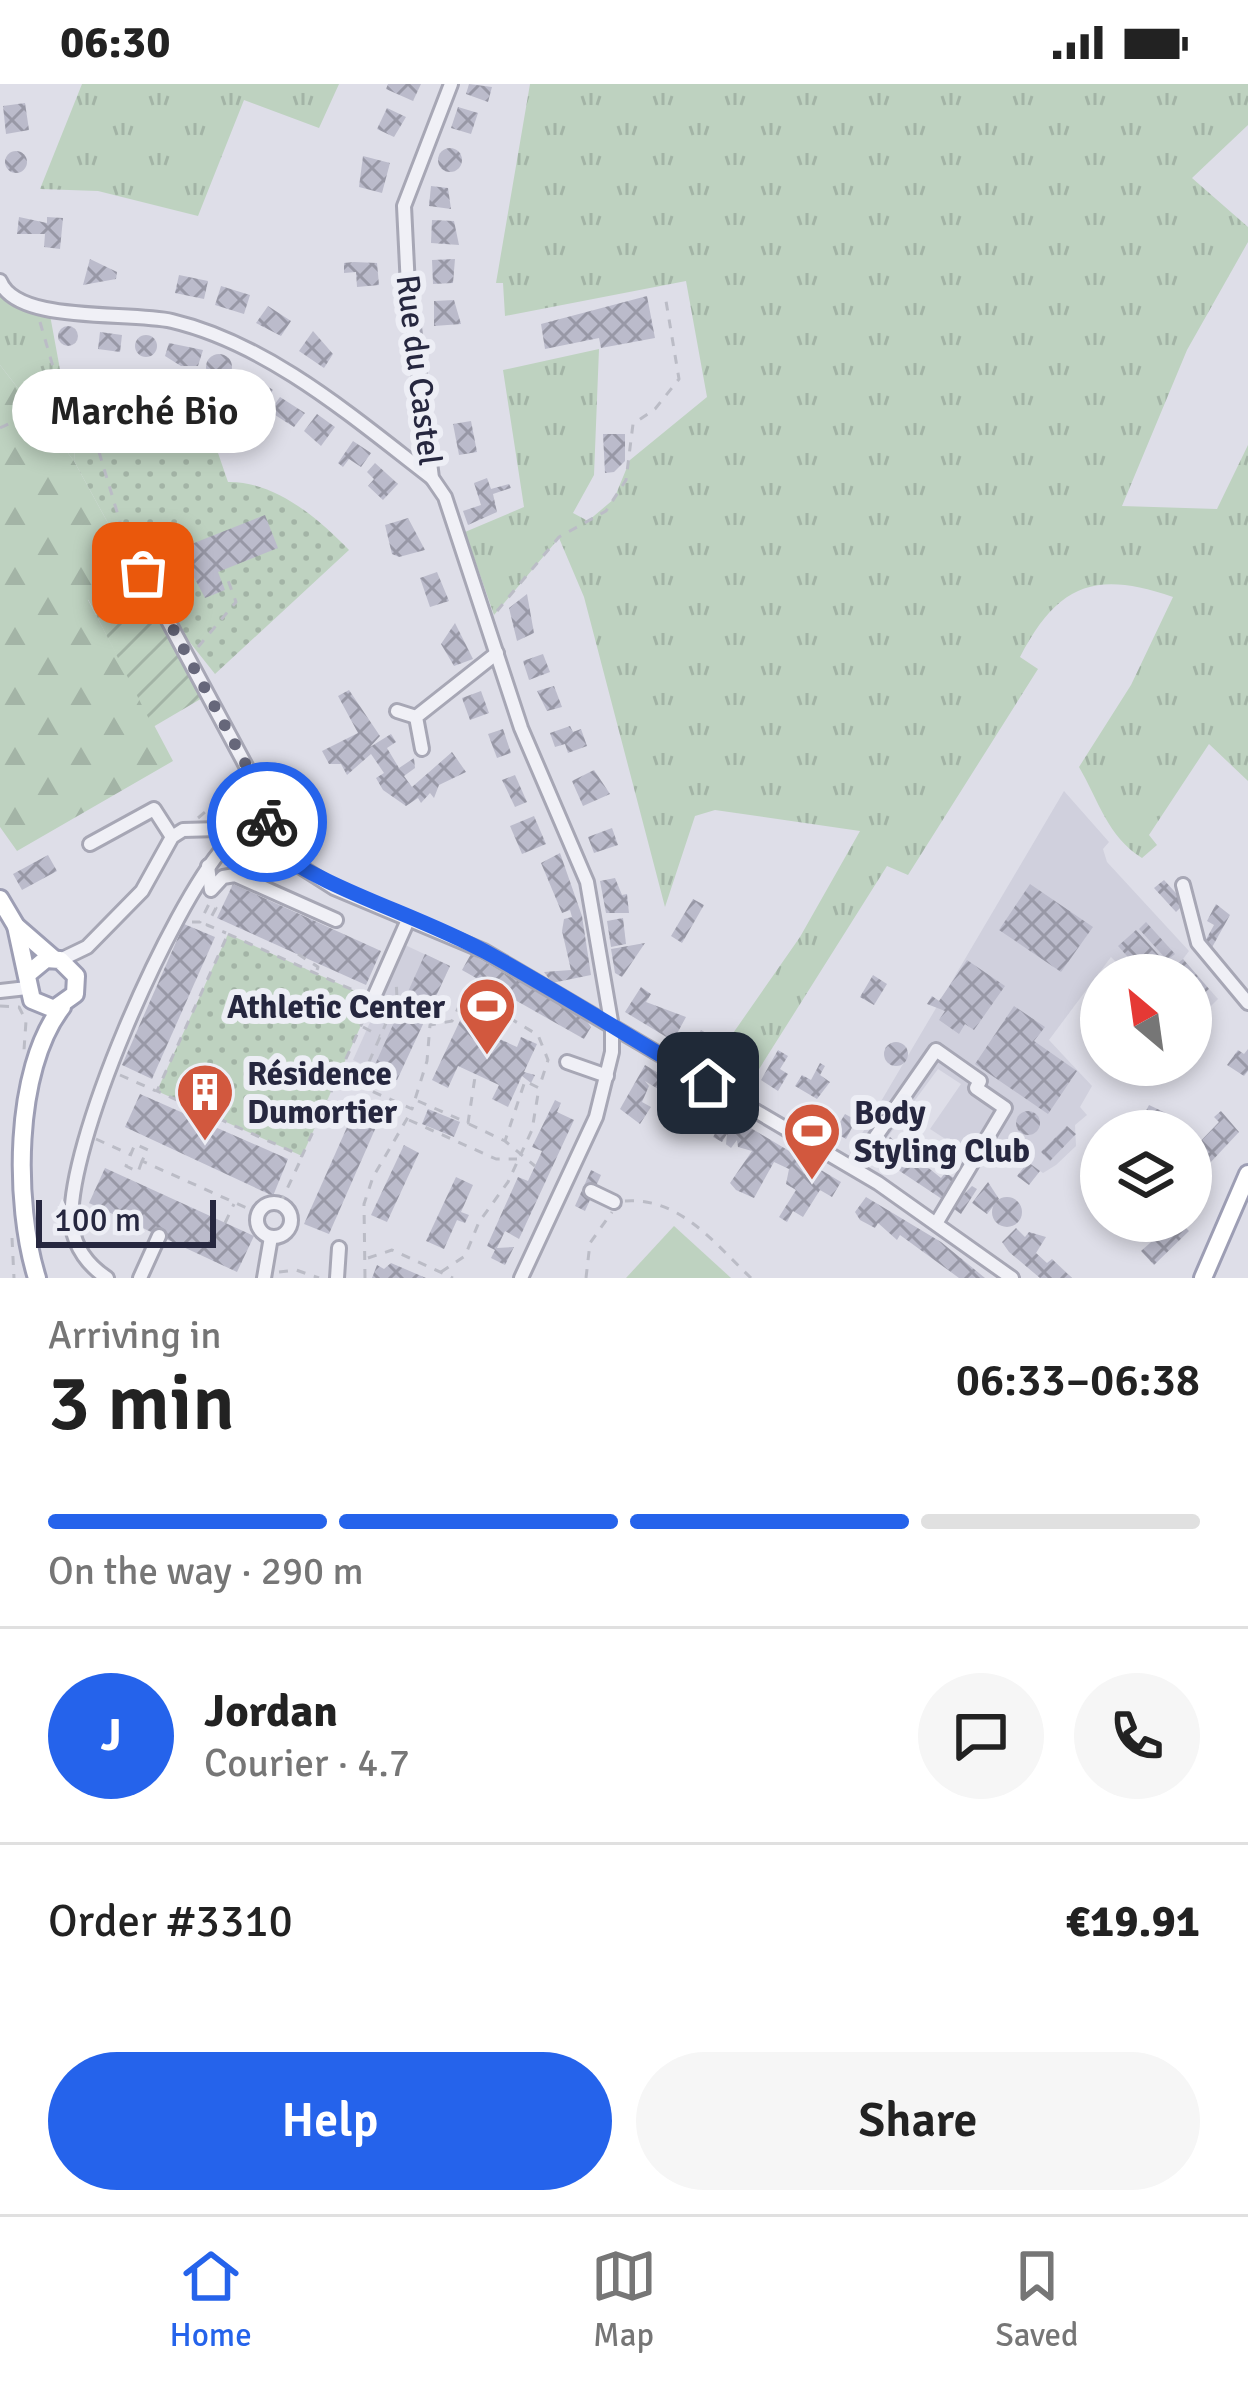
<!DOCTYPE html>
<meta charset="utf-8">
<style>
:root{--surface:#fff;--page:#f6f6f6;--text:#222;--muted:#767676;--line:#e0e0e0;--accent:#2563eb}
body{margin:0;font-family:Signika,sans-serif;background:var(--page);color:var(--text);height:100vh;display:flex;flex-direction:column;font-size:45px;white-space:nowrap}
*{box-sizing:border-box;margin:0}
p{font-size:39px;color:var(--muted)}
.icon{flex:none;width:66px;height:66px;fill:none;stroke:currentColor;stroke-width:2;stroke-linecap:round;stroke-linejoin:round}
.map{position:relative;height:1194px;overflow:hidden}
.sheet{display:flex;flex-direction:column;background:var(--surface);flex:1}
.sheet>*{flex:none}
.needle{width:78px;rotate:331deg}
.tools{position:absolute;left:1080px;top:870px;display:grid;gap:24px}
.tools a{display:grid;place-items:center;width:132px;height:132px;border-radius:50%;background:var(--surface);box-shadow:0 6px 18px #0003;font-size:60px}
.scale{position:absolute;left:36px;bottom:30px;width:180px;box-sizing:border-box;padding-left:12px;border:6px solid #26273f;border-top:0;font-size:33px;line-height:42px;white-space:nowrap;color:#26273f;-webkit-text-stroke:9px #edeef5;paint-order:stroke}
.pin{position:absolute;display:grid;place-items:center;width:102px;height:102px;color:#fff;margin:-51px;border-radius:24px;box-shadow:0 6px 18px #0006}
.courier{position:absolute;display:grid;place-items:center;width:120px;height:120px;margin:-60px;border:9px solid #2563eb;border-radius:50%;background:#fff;color:#222;box-shadow:0 3px 15px #0007}
.bubble{position:absolute;height:84px;border-radius:42px;background:var(--surface);box-shadow:0 6px 18px #0003;font-size:39px;font-weight:600;line-height:84px;text-align:center}
.summary em{font-style:normal;font-weight:600}
.summary div{display:flex;flex-direction:column-reverse}
.summary{display:flex;align-items:center;justify-content:space-between;height:204px;padding:0 48px}
h1{font-size:78px;font-weight:600;line-height:90px}
.bar{display:grid;grid-template-columns:repeat(4,1fr);gap:18px 12px;align-content:center;height:144px;padding:0 48px}
.bar i{height:15px;border-radius:9px;background:var(--line)}
.bar .current{background:var(--accent)}
.bar p{grid-column:span 4}
.line{display:flex;align-items:center;gap:30px;padding:0 48px;border-top:3px solid var(--line)}
.line div{flex:1}
.round{display:grid;place-items:center;flex:none;width:126px;height:126px;border-radius:63px;background:var(--page)}
.button{display:flex;gap:24px;margin-top:auto;padding:24px 48px}
.button a{flex:1;height:138px;border-radius:72px;background:var(--accent);color:#fff;font-size:48px;font-weight:600;line-height:138px;text-align:center}
.button a+a{background:var(--page);color:var(--text)}
.status{display:flex;justify-content:space-between;align-items:center;height:84px;padding:0 60px;background:var(--surface);direction:ltr}
.status svg{height:33px;fill:currentColor}
.tabs{display:flex;justify-content:space-around;align-items:center;height:168px;border-top:3px solid var(--line);background:var(--surface);font-size:33px;color:var(--muted)}
.tabs a{display:grid;justify-items:center;gap:6px}
.tabs .current{color:var(--accent)}
.map>svg:first-child{display:block}
</style>
<div class="status"><b>06:30</b><svg viewBox="0 0 49 12"><path d="M0 12V9h3v3zM5 12V6h3v6zM10 12V3h3v9zM15 12V0h3v12zM26 1h20v11H26zM47 4h2v5h-2z"/></svg></div>
<div class="map">
<svg width="1248" height="1194" viewBox="0 0 1248 1194">
<defs>
<pattern id="grass-tufts" width="24" height="20" patternUnits="userSpaceOnUse" patternTransform="scale(3)"><rect width="24" height="20" fill="#bed2c0"/><path d="M3 7l-1-3M5 7V3M7 7l1-3M15 17l-1-3M17 17v-4M19 17l1-3" fill="none" stroke="#a3b4a6"/></pattern>
<pattern id="forest-firs" width="22" height="20" patternUnits="userSpaceOnUse" patternTransform="scale(3)"><rect width="22" height="20" fill="#bed2c0"/><path d="M5 1l3.5 6h-7zM16 11l3.5 6h-7z" fill="#a3b4a6"/></pattern>
<pattern id="park-dots" width="8" height="8" patternUnits="userSpaceOnUse" patternTransform="scale(3)"><rect width="8" height="8" fill="#bed2c0"/><path d="M2 2h.1M6 6h.1" fill="none" stroke="#a3b4a6" stroke-width="1.8" stroke-linecap="round"/></pattern>
<pattern id="garden-furrows" width="10" height="10" patternUnits="userSpaceOnUse" patternTransform="scale(3)"><rect width="10" height="10" fill="#bed2c0"/><path d="M-1 1l2-2M0 10L10 0M9 11l2-2" fill="none" stroke="#a3b4a6"/></pattern>
<pattern id="building-cross-hatch" width="8" height="8" patternUnits="userSpaceOnUse" patternTransform="scale(3)"><rect width="8" height="8" fill="#bbbbcb"/><path d="M0 0l8 8M0 8l8-8" fill="none" stroke="#9898a6"/></pattern>
</defs>
<rect width="100%" height="100%" fill="#dedee8"/>
<g fill="#d0d0dd">
<path d="M1064 707 1109 758 1103 765 1107 778 1189 867 1183 875 1218 915 1191 942V891H1129L1111 873 1049 956 1092 1002 1080 1023 1087 1031 1075 1041 1076 1062 1056 1081 1043 1089 1001 1060 993 1043 967 1069 930 1045 961 1000 938 985 864 1085 847 1075Z"/>
<path d="M405 861 450 882 397 996 353 976Z"/>
</g>
<g fill="url(#grass-tufts)">
<path d="M82 0H339L319 44 244 16 198 132 98 107 40 105Z"/>
<path d="M530 0H1248V41L1192 94 1248 143V158L1187 266 1122 422 1217 425 1248 361V697L1209 660 1149 751 1157 761 1142 774C1107 752 1099 717 1079 683L1131 601 1173 513C1095 486 1058 500 1020 573L1038 585 908 791 887 782 749 1001 713 978 800 853 860 747 715 726 695 732 665 823 584 513 559 454 494 531 465 448 524 423 503 286 599 265 594 391 573 429 588 437 614 415 630 376 707 313 686 197 505 232 503 199H496Z"/>
<path d="M0 211 7 219 50 231 61 291 81 305 74 377 0 281Z"/>
</g>
<path fill="url(#forest-firs)" d="M0 281 74 377 137 492 88 516 173 677 17 767 0 743Z"/>
<g fill="url(#park-dots)">
<path d="M81 305 154 310 208 340 228 398C275 397 318 434 349 466L215 590 137 492 74 377Z"/>
<path d="M228 850 373 915 302 1072 157 1007Z"/>
</g>
<path fill="url(#garden-furrows)" d="M137 492 204 613 153 643 88 515Z"/>
<path fill="#bed2c0" d="M674 1142 731 1194H626Z"/>
<g fill="url(#building-cross-hatch)">
<path d="M388 0H421L413 17 386 5Z"/>
<path d="M469 0 492 3 488 18 466 10Z"/>
<path d="M25 19 29 46 6 50 3 22Z"/>
<path d="M458 23 478 29 471 50 451 44Z"/>
<path d="M387 24 406 33 394 53 377 45Z"/>
<circle cx="450" cy="76" r="12"/>
<circle cx="16" cy="78" r="11"/>
<path d="M363 72 390 79 382 109 359 103Z"/>
<path d="M431 102 448 104 451 125 429 122Z"/>
<path d="M19 133 47 139V133L63 134 60 165 44 163 45 150H17Z"/>
<path d="M432 136 454 137 459 161 431 159Z"/>
<path d="M90 175 117 188 116 195 83 201Z"/>
<path d="M455 175 453 199 433 200 432 176Z"/>
<path d="M354 178 377 179 379 201 357 203 356 188 344 189V179Z"/>
<path d="M179 191 208 197 204 215 175 209Z"/>
<path d="M221 202 250 211 244 230 215 221Z"/>
<path d="M647 212 655 254 601 264 599 254 545 265 541 240Z"/>
<path d="M454 216 461 240 434 242V217Z"/>
<path d="M268 222 291 237 281 252 256 239Z"/>
<circle cx="68" cy="252" r="10"/>
<path d="M313 247 333 270 324 284 299 267Z"/>
<path d="M100 248 122 251 120 268 98 265Z"/>
<circle cx="146" cy="262" r="11"/>
<path d="M169 259 203 266 198 282H181L165 272Z"/>
<circle cx="219" cy="283" r="13"/>
<path d="M252 291 273 306 258 328 251 324 256 317 241 306Z"/>
<path d="M280 313 305 329 294 343 275 331 272 324Z"/>
<path d="M317 330 335 343 321 362 304 347Z"/>
<path d="M471 337 477 368 459 371 453 340Z"/>
<path d="M603 350H625V377L614 388 605 389Z"/>
<path d="M353 357 371 369 361 383 349 375 343 383 338 379Z"/>
<path d="M375 379 398 400 383 416 368 402 374 395 367 388Z"/>
<path d="M487 394 491 405 509 400 511 404 493 410 497 428 468 441 463 427 481 421 474 399Z"/>
<path d="M265 431 278 464 218 488 225 506 205 514 179 465Z"/>
<path d="M408 434 425 466 399 473 392 470 385 441Z"/>
<path d="M437 488 449 517 430 523 420 494Z"/>
<path d="M183 493 194 520 180 525 170 498Z"/>
<path d="M527 510 534 549 517 557 509 524Z"/>
<path d="M455 539 473 575 454 582 441 560Z"/>
<path d="M543 570 550 588 529 596 523 577Z"/>
<path d="M554 602 562 623 547 627 537 607Z"/>
<path d="M349 606 380 652 370 663 391 650 396 658 387 664 399 684 414 674 415 684 404 692 412 703 452 668 466 688 439 701 434 714 430 709 421 719 418 714 406 722 383 706 376 694 384 689 371 670 347 691 341 680H329L322 667 358 649 338 612Z"/>
<path d="M481 607 489 629 470 636 462 614Z"/>
<path d="M570 642 573 648 581 645 587 662 568 669 565 660 555 663 550 649Z"/>
<path d="M503 645 511 669 497 674 488 650Z"/>
<path d="M594 686 610 710 583 722 572 697Z"/>
<path d="M515 691 527 718 515 723 502 696Z"/>
<path d="M534 732 546 760 522 770 510 742Z"/>
<path d="M612 744 618 761 594 769 588 753Z"/>
<path d="M560 769 582 832 591 891 552 899 544 888 571 886 562 847 564 835 572 833 570 826 562 829 541 779Z"/>
<path d="M48 771 57 787 22 806 13 790Z"/>
<path d="M615 794 622 811 627 810 629 829H606L600 797Z"/>
<path d="M1164 796 1185 819 1176 828 1154 804Z"/>
<path d="M233 800 381 867 366 901 217 834Z"/>
<path d="M1030 800 1093 843 1061 888 999 846Z"/>
<path d="M693 815 704 821 682 859 671 852Z"/>
<path d="M1216 820 1230 831 1210 867 1203 861 1214 841 1207 837Z"/>
<path d="M623 834 626 860 611 863 607 837Z"/>
<path d="M1146 838 1175 870 1167 876 1139 845Z"/>
<path d="M184 840 215 853 152 995 122 981Z"/>
<path d="M1136 846 1166 879 1153 891H1144L1118 862Z"/>
<path d="M645 859 622 893 615 889 611 865Z"/>
<path d="M425 870 450 882 397 996 373 985Z"/>
<path d="M471 870 586 936 591 943 584 955 462 886Z"/>
<path d="M1183 875 1209 905 1199 914 1191 905V891H1179L1172 884Z"/>
<path d="M967 876 1005 902 974 946 965 940 959 950 939 936 945 927 927 920 932 912 939 917Z"/>
<path d="M873 891 887 900 874 921 860 913Z"/>
<path d="M641 903 651 910 646 918 686 933 673 957 625 928Z"/>
<path d="M1014 922 1045 943 1034 957 1077 987 1048 1030 975 980Z"/>
<path d="M465 926 480 933 482 947 517 963 521 953 537 960 524 988 535 991 531 999 522 992 508 1023 492 1015 499 1001 458 982 448 1004 432 996Z"/>
<path d="M701 946 723 959 711 979 689 966Z"/>
<circle cx="896" cy="970" r="12"/>
<path d="M1248 965V987L1244 992 1227 981 1238 966 1244 970Z"/>
<path d="M778 966 788 972 780 985 788 990 778 1007 761 996Z"/>
<path d="M820 979 825 982 820 991 830 998 817 1015 795 1002 802 991 811 996Z"/>
<path d="M645 981 841 1098 832 1113 820 1106 803 1133 793 1127 787 1138 779 1133 796 1106 786 1100 789 1085 774 1078 754 1114 736 1106 730 1099 752 1067 738 1063 737 1056 731 1064 726 1060 727 1050 722 1058 713 1053 717 1046 710 1040 686 1031 689 1024 645 997 649 1002 642 1018 651 1023 640 1040 620 1025Z"/>
<path d="M140 1010 288 1075 273 1112 125 1043Z"/>
<path d="M555 1016 561 1019 557 1028 574 1036 519 1155 505 1147 497 1164 514 1163 505 1181 491 1174 495 1166 487 1162 518 1093 528 1097 542 1067 532 1063Z"/>
<path d="M1149 1021 1166 1029 1157 1047 1138 1042Z"/>
<path d="M356 1023 380 1034 329 1150 304 1140Z"/>
<path d="M428 1025 460 1038 454 1053 422 1040Z"/>
<circle cx="1028" cy="1039" r="12"/>
<path d="M1221 1027 1239 1048 1209 1080 1194 1064 1219 1038 1214 1033Z"/>
<path d="M845 1030 856 1036 846 1055 834 1048Z"/>
<path d="M1067 1042 1076 1050 1050 1077 1041 1068Z"/>
<path d="M890 1053 941 1094 945 1089 956 1095 945 1117 877 1072Z"/>
<path d="M404 1061 419 1069 387 1138 371 1131Z"/>
<path d="M1028 1078 1040 1087 1029 1101 1017 1092Z"/>
<path d="M105 1084 254 1152 237 1188 89 1119Z"/>
<path d="M591 1086 601 1091 585 1127 575 1122Z"/>
<path d="M1194 1091 1208 1106 1199 1115 1191 1107Z"/>
<path d="M456 1093 473 1101 461 1128 469 1131 465 1139 457 1136 444 1165 426 1157Z"/>
<path d="M988 1098 999 1115 987 1130 972 1119Z"/>
<path d="M972 1102 977 1105 961 1130 951 1123Z"/>
<path d="M866 1113 941 1158 985 1194H959L900 1151 897 1156 878 1139 875 1144 860 1136 855 1128Z"/>
<circle cx="1007" cy="1128" r="15"/>
<path d="M1179 1137 1189 1147 1154 1181 1141 1167 1159 1151 1154 1146 1164 1137Z"/>
<path d="M1016 1144 1025 1153 1029 1148 1046 1153 1036 1169 1047 1179 1052 1175 1072 1194H1040L1009 1168 1002 1158Z"/>
<path d="M391 1179 426 1194H372L377 1181 384 1185Z"/>
</g>
<g fill="none" stroke-linecap="round" stroke-linejoin="round">
<g stroke="#a7a7b5" stroke-width="18">
<g id="minor">
<path d="M451 0 404 122 408 203 432 394 445 413 521 644 587 798 612 943V968L596 1033 521 1194"/>
<path d="M0 197C17 240 128 227 172 237 269 260 354 334 432 394"/>
<path d="M129 464 253 695 248 719"/>
<path d="M397 627 416 633"/>
<path d="M422 665 416 633 497 569"/>
<circle cx="243" cy="744" r="25"/>
<path d="M263 759 334 804 484 867 878 1099 1012 1194"/>
<path d="M90 760 154 725 172 753"/>
<path d="M208 782 211 806 223 793 235 791 336 836"/>
<path d="M1183 801 1198 859 1248 919"/>
<path d="M60 876 87 863 142 807 172 753 183 746 219 745"/>
<path d="M0 907 27 904"/>
<path d="M373 915 408 836"/>
<path d="M567 978 607 992"/>
<path d="M854 1084 936 966 980 997 976 1004 1005 1024 937 1138"/>
<path d="M591 1107 614 1118"/>
<circle cx="274" cy="1136" r="17"/>
<path d="M107 1194C89 1182 75 1164 72 1142 63 1065 172 820 225 762"/>
<path d="M140 1194 159 1152"/>
<path d="M264 1194 271 1153"/>
<path d="M337 1194 339 1164"/>
</g>
</g>
<g stroke="#9d9eb4" stroke-width="22">
<g id="major">
<path d="M0 815 16 842 54 875"/>
<path d="M16 842 32 916 54 925 75 910 76 892 60 876 46 875 29 889"/>
<path d="M37 1194C14 1121 13 986 62 923"/>
<path d="M1203 1194 1248 1090"/>
</g>
</g>
<g stroke="#bbbcc6" stroke-width="3" stroke-dasharray="9 9" stroke-linecap="butt">
<path d="M40 238 56 293 96 358 124 451"/>
<path d="M0 344 65 314"/>
<path d="M497 527 559 453 606 427 626 396 633 340 655 325 679 295 665 211"/>
<path d="M198 563 236 518 226 491"/>
<path d="M263 707 298 766"/>
<path d="M198 734 241 698"/>
<path d="M192 838H200L209 820 216 824 207 841 226 849"/>
<path d="M228 850 373 915 302 1072 157 1007Z"/>
<path d="M298 870 318 883 316 889"/>
<path d="M0 922 19 923 26 937 24 966"/>
<path d="M363 943 380 952"/>
<path d="M369 978 397 914 396 895"/>
<path d="M120 991 156 1007"/>
<path d="M340 993 412 1025 427 977 430 941 452 937 466 908 538 951 548 976 539 1004"/>
<path d="M418 1017 468 1039 475 993"/>
<path d="M351 1019 348 1024 336 1022 353 1030"/>
<path d="M409 1036 496 1075H517"/>
<path d="M469 1040 505 1057 535 1082"/>
<path d="M96 1055 131 1071"/>
<path d="M142 1077 138 1088 126 1082 135 1060 148 1066 142 1077 258 1129"/>
<path d="M625 1117C680 1113 714 1159 751 1194"/>
<path d="M280 1120 302 1073"/>
<path d="M225 1139 234 1120"/>
<path d="M12 1154 14 1194"/>
<path d="M368 1174 392 1166 453 1194"/>
<path d="M279 1188 296 1186 319 1194"/>
<path d="M441 1188 465 1172 479 1138 508 1098 532 1046 539 1004 525 997 505 1057"/>
<path d="M365 1194 364 1120 373 1093 411 1028"/>
<path d="M586 1194 590 1159 612 1128"/>
</g>
<use href="#minor" stroke="#f0f0f6" stroke-width="12"/>
<use href="#major" stroke="#fff" stroke-width="16"/>
</g>
<g fill="none" stroke-linecap="round" stroke-linejoin="round">
<path stroke="#66677a" stroke-width="12" stroke-dasharray="0 21.6" d="M143 489 253 694 248 719 267 738"/>
<path stroke="#2563eb" stroke-width="15" d="M267 738 263 759C332 809 412 828 486 868 561 909 634 956 708 999"/>
</g>
<defs>
<g id="stadium-pin" transform="scale(3)"><path d="M0 17L-7.5 6A9.5 9.5 0 1 1 7.5 6Z" fill="#d2583e" stroke="#edeef5"/><path d="M0-5a6.5 5 0 1 0 0 10a6.5 5 0 1 0 0-10ZM-3.5-1.8h7v3.6h-7Z" fill="#fff"/></g>
<g id="building-pin" transform="scale(3)"><path d="M0 17L-7.5 6A9.5 9.5 0 1 1 7.5 6Z" fill="#d2583e" stroke="#edeef5"/><path d="M-4-6H4V6H1V3H-1V6H-4ZM-2.5-4.3h1.7v1.8h-1.7ZM.8-4.3h1.7v1.8H.8ZM-2.5-1h1.7V.8h-1.7ZM.8-1h1.7V.8H.8Z" fill="#fff"/></g>
</defs>
<g fill-rule="evenodd">
<use href="#stadium-pin" x="487" y="922"/>
<use href="#building-pin" x="205" y="1008"/>
<use href="#stadium-pin" x="812" y="1047"/>
</g>
<g text-anchor="middle" stroke-width="12" stroke-linejoin="round" paint-order="stroke">
<g font-size="33" fill="#26273f" stroke="#edeef5">
<text transform="translate(420 286) rotate(83)" y="12">Rue du Castel</text>
</g>
<g font-size="33" font-weight="bold" fill="#26273f" stroke="#edeef5" text-anchor="start">
<text x="445" y="934" text-anchor="end">Athletic Center</text>
<text x="247" y="1001">Résidence<tspan x="247" dy="38">Dumortier</tspan></text>
<text x="854" y="1040">Body<tspan x="854" dy="38">Styling Club</tspan></text>
</g>
</g>
</svg>
<div class="tools">
<a><svg class="needle" viewBox="-14 -14 28 28"><path d="M0-13l5 13h-10z" fill="#e53935"/><path d="M0 13l5-13h-10z" fill="#767676"/></svg></a>
<a><svg class="icon" aria-label="layers" viewBox="0 0 24 24"><path d="M12 4l9 5-9 5-9-5zM3 14l9 5 9-5"/></svg></a>
</div>
<div class="scale">100 m</div>
<div class="pin" style="left:143px;top:489px;background:#ea580c"><svg class="icon" aria-label="bag" viewBox="0 0 24 24"><path d="M5 8h14l-1 12H6zM9 8a3 3 0 0 1 6 0"/></svg></div>
<div class="pin" style="left:708px;top:999px;background:#1f2937"><svg class="icon" aria-label="home" viewBox="0 0 24 24"><path d="M3 11l9-7 9 7M6 9v11h12V9"/></svg></div>
<div class="courier" style="left:267px;top:738px"><svg class="icon" aria-label="bike" viewBox="0 0 24 24"><circle cx="6" cy="16" r="4"/><circle cx="18" cy="16" r="4"/><path d="M6 16l4-8h5l3 8M10 8l3 8H6M13 5h3"/></svg></div>
<div class="bubble" style="left:12px;top:285px;width:264px">Marché Bio</div>
</div>
<section class="sheet">
<div class="summary"><div><h1>3 min</h1><p>Arriving in</p></div><em>06:33–06:38</em></div>
<div class="bar"><i class="current"></i><i class="current"></i><i class="current"></i><i></i><p>On the way · 290 m</p></div>
<div class="line" style="height:216px"><b class="round" style="background:var(--accent);color:#fff">J</b><div><b>Jordan</b><p>Courier · 4.7</p></div><a class="round"><svg class="icon" aria-label="chat" viewBox="0 0 24 24"><path d="M4 5h16v11H9l-5 4z"/></svg></a><a class="round"><svg class="icon" aria-label="phone" viewBox="0 0 24 24"><path d="M5 4h4l2 5-3 2q2 4 5 5l2-3 5 2v4C11 20 4 13 5 4z"/></svg></a></div>
<div class="line" style="height:156px"><div>Order #3310</div><b>€19.91</b></div>
<div class="button"><a>Help</a><a>Share</a></div>
</section>
<nav class="tabs">
<a class="current"><svg class="icon" aria-label="home" viewBox="0 0 24 24"><path d="M3 11l9-7 9 7M6 9v11h12V9"/></svg>Home</a>
<a><svg class="icon" aria-label="map" viewBox="0 0 24 24"><path d="M3 6l6-2 6 2 6-2v14l-6 2-6-2-6 2zM9 4v14M15 6v14"/></svg>Map</a>
<a><svg class="icon" aria-label="saved" viewBox="0 0 24 24"><path d="M7 4h10v16l-5-4-5 4z"/></svg>Saved</a>
</nav>
